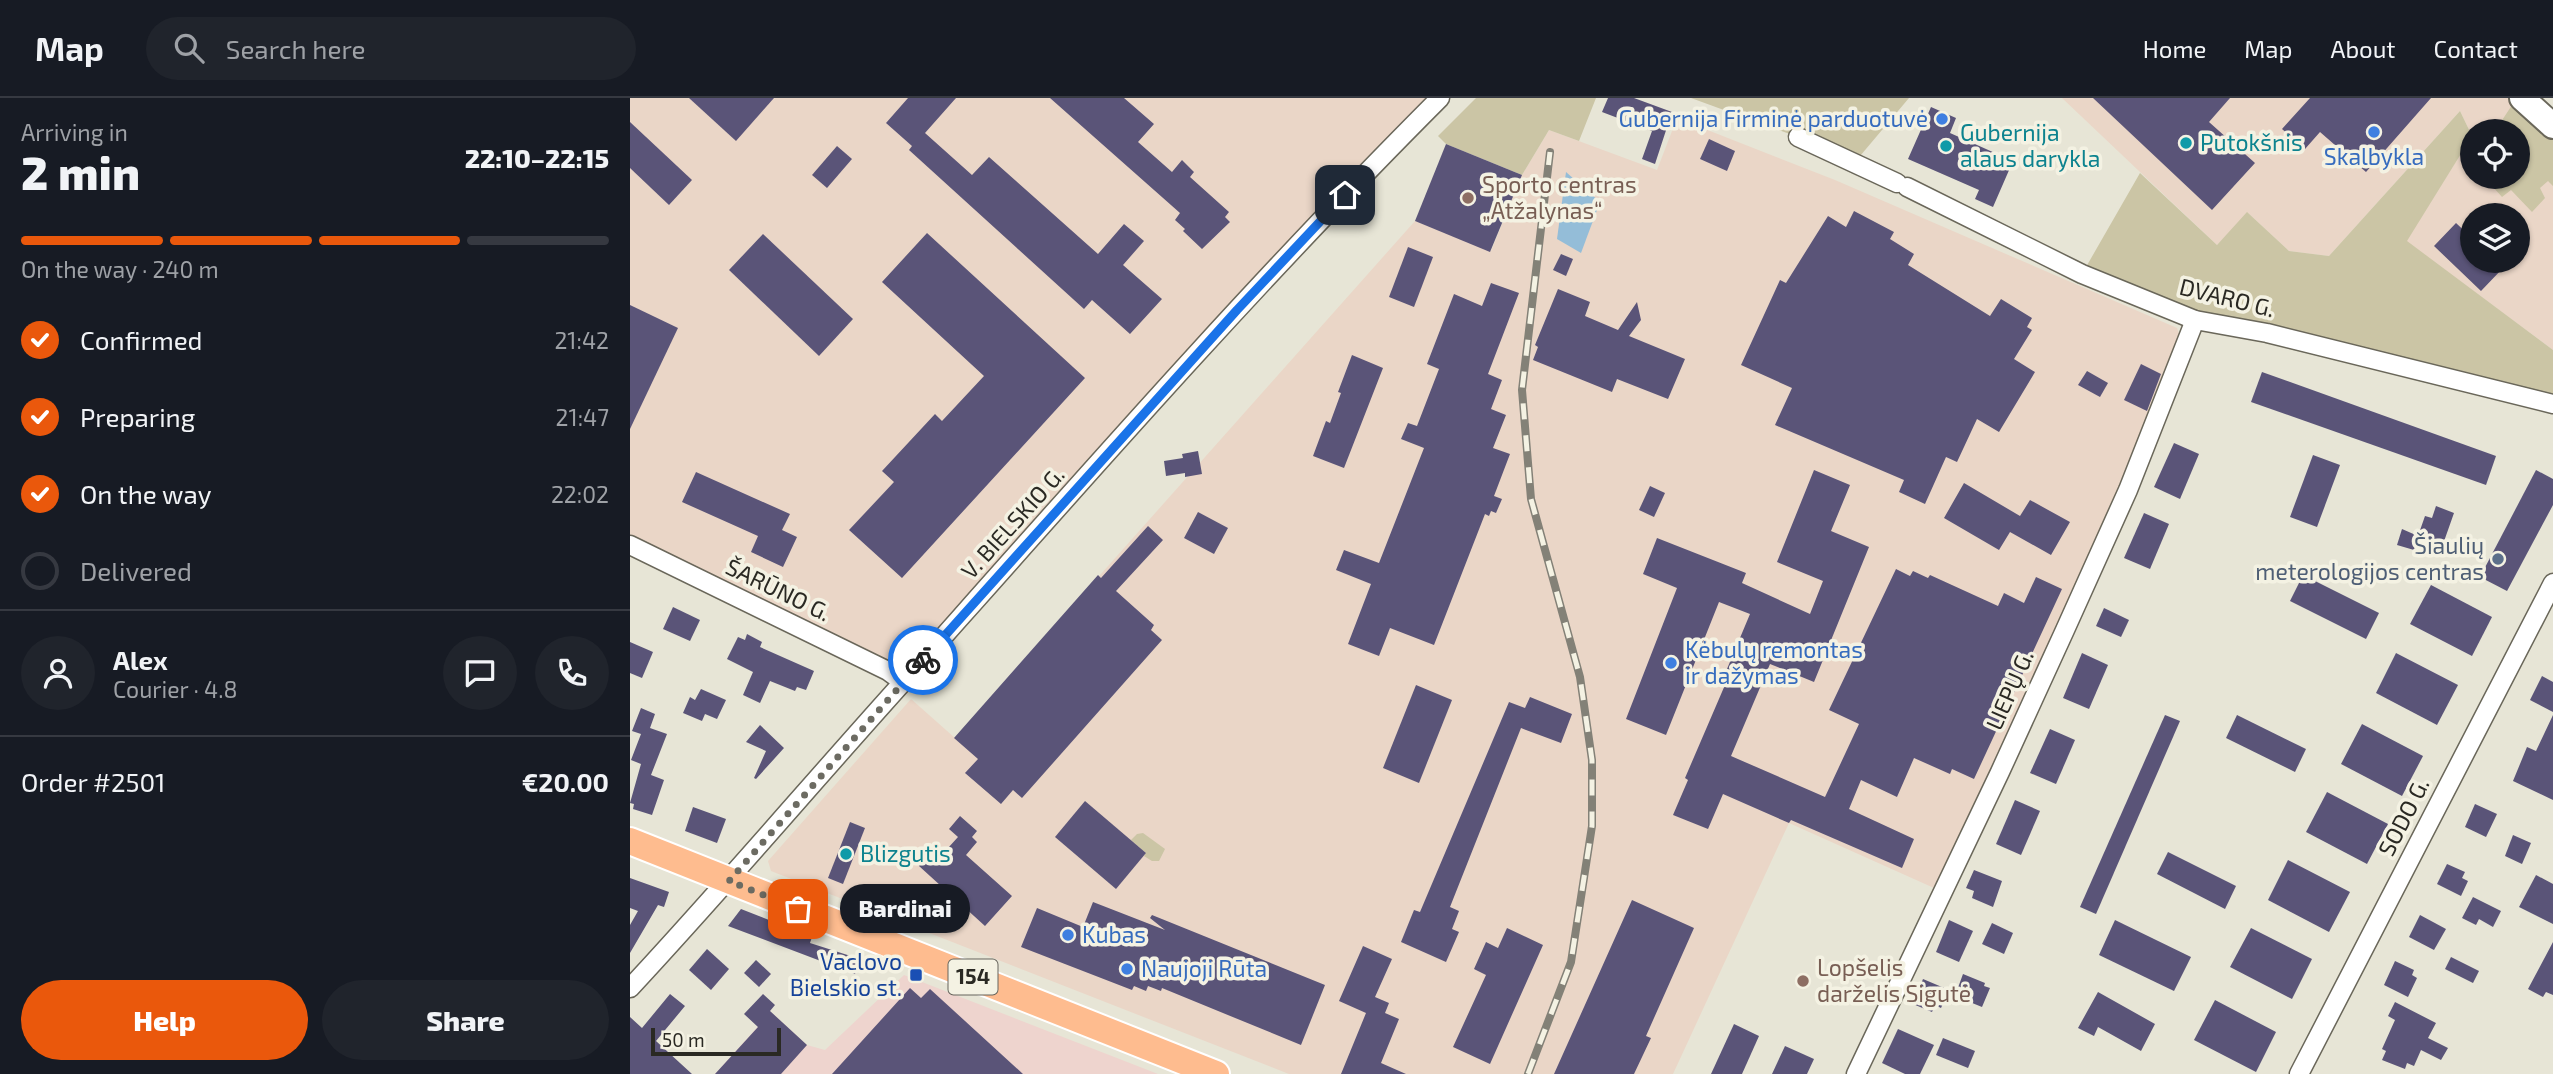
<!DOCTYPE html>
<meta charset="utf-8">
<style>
:root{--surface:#171b24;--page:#20242c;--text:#f1f3f6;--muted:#9ea1a6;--line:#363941;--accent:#ea580c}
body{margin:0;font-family:"Exo 2",sans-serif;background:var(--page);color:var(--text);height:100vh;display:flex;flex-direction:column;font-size:26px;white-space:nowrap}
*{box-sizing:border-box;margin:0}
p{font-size:23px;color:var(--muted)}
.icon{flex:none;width:38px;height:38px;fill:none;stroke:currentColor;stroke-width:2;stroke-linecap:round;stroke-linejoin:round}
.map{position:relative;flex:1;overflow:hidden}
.details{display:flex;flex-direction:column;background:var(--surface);width:630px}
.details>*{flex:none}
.controls{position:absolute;left:1830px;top:21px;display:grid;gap:14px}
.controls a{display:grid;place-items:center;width:70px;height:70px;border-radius:50%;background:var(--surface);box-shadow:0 2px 5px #0004;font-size:35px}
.scale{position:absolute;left:21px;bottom:18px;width:130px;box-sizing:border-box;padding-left:7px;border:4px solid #2a2923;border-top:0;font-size:19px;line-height:24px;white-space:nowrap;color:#2a2923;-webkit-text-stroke:5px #f4f2e3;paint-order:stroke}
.pin{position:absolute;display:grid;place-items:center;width:60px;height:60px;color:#fff;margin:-30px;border-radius:14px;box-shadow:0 4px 10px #0006}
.courier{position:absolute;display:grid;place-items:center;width:70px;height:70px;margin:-35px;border:5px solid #1a73e8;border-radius:50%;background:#fff;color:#222;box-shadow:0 2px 9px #0007}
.bubble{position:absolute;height:49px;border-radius:24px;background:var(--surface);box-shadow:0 2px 5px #0004;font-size:23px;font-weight:800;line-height:49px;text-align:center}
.summary em{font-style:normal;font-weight:800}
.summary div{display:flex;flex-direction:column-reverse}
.summary{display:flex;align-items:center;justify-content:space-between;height:119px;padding:0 21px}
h1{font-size:46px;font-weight:800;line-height:52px}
.bar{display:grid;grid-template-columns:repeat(4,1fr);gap:10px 7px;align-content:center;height:84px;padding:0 21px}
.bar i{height:9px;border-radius:5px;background:var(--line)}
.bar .current{background:var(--accent)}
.bar p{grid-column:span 4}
.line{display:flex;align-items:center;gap:18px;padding:0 21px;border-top:2px solid var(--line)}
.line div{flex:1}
.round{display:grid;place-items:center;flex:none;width:74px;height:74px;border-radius:37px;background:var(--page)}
ol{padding:0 21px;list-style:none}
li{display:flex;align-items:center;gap:21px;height:77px}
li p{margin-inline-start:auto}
li .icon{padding:7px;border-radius:50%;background:var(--accent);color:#fff;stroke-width:4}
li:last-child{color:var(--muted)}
li i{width:38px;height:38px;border:4px solid var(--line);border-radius:50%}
.button{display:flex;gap:14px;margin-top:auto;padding:14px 21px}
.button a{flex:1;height:80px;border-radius:42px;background:var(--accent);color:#fff;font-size:28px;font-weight:800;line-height:80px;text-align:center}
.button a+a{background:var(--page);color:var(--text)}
header{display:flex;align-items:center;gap:42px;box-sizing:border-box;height:98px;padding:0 35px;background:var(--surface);border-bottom:2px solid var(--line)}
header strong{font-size:33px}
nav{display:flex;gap:38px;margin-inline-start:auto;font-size:24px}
.search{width:490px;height:63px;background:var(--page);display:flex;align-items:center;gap:18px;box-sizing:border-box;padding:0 24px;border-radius:38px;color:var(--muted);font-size:26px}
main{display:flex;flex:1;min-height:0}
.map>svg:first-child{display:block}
</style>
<header>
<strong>Map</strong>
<div class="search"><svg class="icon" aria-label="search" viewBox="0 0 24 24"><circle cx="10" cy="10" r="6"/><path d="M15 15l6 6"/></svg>Search here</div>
<nav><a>Home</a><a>Map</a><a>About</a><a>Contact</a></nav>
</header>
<main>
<section class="details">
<div class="summary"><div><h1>2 min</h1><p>Arriving in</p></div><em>22:10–22:15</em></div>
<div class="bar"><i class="current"></i><i class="current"></i><i class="current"></i><i></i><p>On the way · 240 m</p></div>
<ol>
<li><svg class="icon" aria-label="check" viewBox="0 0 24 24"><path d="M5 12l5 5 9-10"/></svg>Confirmed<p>21:42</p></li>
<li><svg class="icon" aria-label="check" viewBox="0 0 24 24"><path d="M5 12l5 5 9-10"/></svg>Preparing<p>21:47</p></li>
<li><svg class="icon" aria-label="check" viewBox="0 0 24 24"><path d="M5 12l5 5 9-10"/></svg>On the way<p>22:02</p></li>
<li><i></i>Delivered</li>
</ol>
<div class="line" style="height:126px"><a class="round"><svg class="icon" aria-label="person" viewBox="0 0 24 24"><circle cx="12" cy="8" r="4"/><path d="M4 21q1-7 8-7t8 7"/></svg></a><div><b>Alex</b><p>Courier · 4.8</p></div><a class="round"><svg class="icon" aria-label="chat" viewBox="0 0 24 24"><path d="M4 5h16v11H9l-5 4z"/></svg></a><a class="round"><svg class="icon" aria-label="phone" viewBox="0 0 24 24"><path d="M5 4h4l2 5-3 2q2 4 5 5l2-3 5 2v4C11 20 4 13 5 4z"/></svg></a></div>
<div class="line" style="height:91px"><div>Order #2501</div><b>€20.00</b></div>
<div class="button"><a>Help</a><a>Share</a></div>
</section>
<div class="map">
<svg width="1923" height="976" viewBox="0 0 1923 976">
<rect width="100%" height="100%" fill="#e7e5d6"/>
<g fill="#ead6c7" fill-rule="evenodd">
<path d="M0 0H810L273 584 0 447Z"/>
<path d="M1432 0H1879L1923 41V252L1776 143 1842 38 1830 13 1699 158 1659 153 1618 115 1587 147ZM1843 33H1888V79H1843ZM1843 117H1888V163H1843Z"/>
<path d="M1047 20 1205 82 1547 230 1553 247 1434 524 1304 790 1159 725 1043 976H659L141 773 138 763 281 601 325 640 785 123 861 153 892 77 919 32 1027 72Z"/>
</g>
<path fill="#eed4ce" d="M274 877 528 976H85L141 914 177 947 195 952Z"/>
<g fill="#cbc5a5">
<path d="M846 0H966L949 43 919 32 892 77 816 46 808 38Z"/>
<path d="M1061 0H1279L1225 64 1168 39Z"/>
<path d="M1884 4 1923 41V88L1918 83 1910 90 1915 100 1902 114 1881 92 1872 99 1863 89V79H1888V33H1865Z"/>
<path d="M1830 13 1842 38 1777 143 1923 252V306L1565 222 1452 176 1510 75 1587 147 1617 114 1659 153 1699 158Z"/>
<path d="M513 735 535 751 529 763H522L514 758 516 755 501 742 507 736Z"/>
</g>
<path fill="#94bdd8" d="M936 74 970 104 951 155 927 141Z"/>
<g fill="#5a5478">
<path d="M59 0H144L106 43Z"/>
<path d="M278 0H326L295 35 342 77 359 59 468 156 494 126 514 143 493 167 532 201 500 236 462 202 454 211 279 52 282 48 256 25Z"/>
<path d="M420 0H494L524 26 508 44 542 74 552 62 564 74 560 79 599 114 595 119 600 124 572 151 553 133 555 131 545 122 550 115Z"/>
<path d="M978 0H1004L1042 14 1025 66 1012 61 1022 33 972 14Z"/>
<path d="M1463 0H1600L1579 24 1625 65 1582 112Z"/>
<path d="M1680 0H1801L1736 74 1690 34 1675 51 1652 31Z"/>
<path d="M1301 9 1326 20 1320 35 1383 63 1363 109 1345 101 1349 92 1278 61Z"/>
<path d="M0 24 62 82 39 107 0 70Z"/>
<path d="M1079 41 1105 53 1097 73 1070 61Z"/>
<path d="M816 46 892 77 860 154 785 123Z"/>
<path d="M207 48 222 61 197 90 182 77Z"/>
<path d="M1224 113 1264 134 1260 141 1284 156 1278 167 1360 218 1371 201 1402 220 1397 229 1402 232 1384 261 1405 274 1369 334 1347 321 1327 364 1316 359 1295 406 1269 394 1274 382 1145 327 1162 290 1111 267 1150 182 1156 185 1198 118 1216 129Z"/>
<path d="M1826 125 1843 141V163H1865L1873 170 1851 193 1804 148Z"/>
<path d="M297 135 455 280 272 480 219 432 264 384 252 373 305 316 312 323 354 278 252 184Z"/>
<path d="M133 136 223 221 189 258 99 172Z"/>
<path d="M778 149 803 159 784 209 759 199Z"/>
<path d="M931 156 943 161 936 178 923 172Z"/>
<path d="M861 185 889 195 858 276 872 282 861 311 876 317 863 350 880 356 864 398 872 401 866 415 861 413 859 418 855 416 804 547 760 530 749 558 718 546 741 486 706 472 714 452 749 465 794 350 771 341 778 325 787 328 809 271 797 266 824 196 852 208Z"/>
<path d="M928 191 960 204 955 218 988 232 1007 204 1011 222 999 238 1055 261 1038 301 987 281 982 294 903 262 908 249 905 247Z"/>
<path d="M0 207 48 230 0 331Z"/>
<path d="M722 257 753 270 714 370 683 358 696 323 700 325 711 295 708 294Z"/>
<path d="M1511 266 1531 276 1517 313 1494 302Z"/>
<path d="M1457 273 1478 285 1470 299 1448 287Z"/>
<path d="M1632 274 1866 358 1856 387 1621 304Z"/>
<path d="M1544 345 1569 356 1550 401 1524 389Z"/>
<path d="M568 353 572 376 555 379V375L536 378 534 363 553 360 552 356Z"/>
<path d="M1683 357 1710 367 1687 429 1660 419Z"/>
<path d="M1184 372 1220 387 1201 433 1239 449 1184 584 1140 566 1101 658 1195 699 1229 626 1199 612 1266 471 1280 478 1283 473 1298 480 1300 477 1368 508 1374 495 1394 505 1406 479 1432 491 1344 681 1322 671 1320 676 1284 660 1267 699 1231 682 1219 711 1284 741 1272 770 1161 722 1159 725 1093 696 1078 731 1043 717 1058 682 1055 680 1101 573 1097 571 1120 516 1089 504 1036 637 996 621 1047 490 1013 476 1027 440 1116 475 1112 485 1180 516 1193 483 1147 464Z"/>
<path d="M1906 372 1923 381V407L1877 493 1850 479Z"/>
<path d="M66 374 160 416 152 432 167 439 153 469 121 454 128 438 52 404Z"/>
<path d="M1334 385 1390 418 1400 402 1440 424 1421 457 1380 434 1369 452 1314 420Z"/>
<path d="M1020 388 1035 395 1024 419 1009 412Z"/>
<path d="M1806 408 1824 415 1812 449 1787 440 1784 452 1767 447 1772 431 1788 438 1795 418 1802 420Z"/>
<path d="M568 414 598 430 584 456 554 440Z"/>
<path d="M1514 415 1539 426 1520 471 1494 460Z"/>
<path d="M518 428 533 442 486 493 524 527 521 532 532 542 392 700 383 692 371 706 335 675 348 661 324 640 468 477 471 480Z"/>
<path d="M1673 477 1749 515 1736 541 1660 503Z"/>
<path d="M1801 487 1862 519 1842 558 1780 526Z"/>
<path d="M43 509 70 522 60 543 33 531Z"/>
<path d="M1474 510 1499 522 1491 539 1466 528Z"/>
<path d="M117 536 132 544 130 549 184 573 176 592 167 589 165 593 140 583 130 605 113 597 123 574 97 561 108 539 115 542Z"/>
<path d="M0 544 23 554 12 580 0 575Z"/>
<path d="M1452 555 1478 567 1459 611 1433 600Z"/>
<path d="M1766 555 1828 587 1807 627 1746 595Z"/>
<path d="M1912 578 1923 584V614L1900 602Z"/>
<path d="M786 587 822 602 789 685 753 670Z"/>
<path d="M71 591 96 602 87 621 75 616 72 623 53 615 60 599 65 602Z"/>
<path d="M900 599 942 616 931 645 891 630 820 809 829 813 822 831 829 834 816 864 771 844 784 812 790 814 879 604 895 610Z"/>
<path d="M11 610 25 616 20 630 37 636 21 677 34 682 22 717 3 711 4 706 0 705 11 666 1 662 11 636 2 633Z"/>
<path d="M1535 617 1550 623 1466 816 1450 809Z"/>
<path d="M1607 617 1676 651 1665 674 1596 640Z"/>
<path d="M1923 617V702L1883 683 1897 649 1906 653Z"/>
<path d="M1732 626 1793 658 1772 698 1711 666Z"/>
<path d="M130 627 154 650 126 681 124 680 136 653 116 644Z"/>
<path d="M1420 631 1445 642 1426 686 1400 675Z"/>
<path d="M1697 694 1758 726 1737 766 1676 734Z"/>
<path d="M1385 702 1410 713 1391 757 1366 746Z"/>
<path d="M455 703 516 755 486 791 425 739Z"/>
<path d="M1845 706 1867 716 1856 739 1835 729Z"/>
<path d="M63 709 96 721 87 745 55 733Z"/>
<path d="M330 718 347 733 342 739 347 744 336 757 382 798 355 828 289 768 301 754 308 761 328 739 319 731Z"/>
<path d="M220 724 235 730 213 786 198 780Z"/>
<path d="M1883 737 1901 745 1892 766 1875 758Z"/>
<path d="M1538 754 1606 788 1595 811 1527 776Z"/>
<path d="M1658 762 1720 794 1699 834 1638 802Z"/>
<path d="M1817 766 1835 774 1832 780 1838 783 1831 798 1807 786Z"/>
<path d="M1344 772 1372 783 1363 809 1342 800 1344 793 1336 790Z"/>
<path d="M1906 777 1923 786V826L1889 809Z"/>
<path d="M0 780 39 794 34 809 28 807 0 855V827L8 813 0 810Z"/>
<path d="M1843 799 1871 813 1863 829 1849 821 1846 827 1832 820Z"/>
<path d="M1002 802 1064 830 1016 938 1021 940 1004 976H924Z"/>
<path d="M463 804 535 832 520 820 522 817 695 887 671 947 532 890 531 893 518 888 516 893 504 888 502 892 391 849 407 810 453 829Z"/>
<path d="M111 811 182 839 180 845 230 861 225 876 98 828Z"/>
<path d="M1790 817 1816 831 1804 852 1779 839Z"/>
<path d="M1319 822 1343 833 1329 864 1306 854Z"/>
<path d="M1485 822 1561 859 1544 893 1469 857Z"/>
<path d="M1362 825 1383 835 1374 856 1352 846Z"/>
<path d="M877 830 913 847 860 966 823 949 856 877 844 871 856 844 868 850Z"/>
<path d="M1621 830 1682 861 1662 901 1600 869Z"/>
<path d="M1923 844V897L1916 894 1913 899 1898 891Z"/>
<path d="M733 848 762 861 745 899 759 905 755 915 769 921 751 965 776 976H711L736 915 709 903Z"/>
<path d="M77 851 99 871 81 892 59 872Z"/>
<path d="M1821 859 1849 873 1843 885 1815 871Z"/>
<path d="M126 862 141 876 129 889 114 875Z"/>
<path d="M1765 863 1784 872 1782 877 1787 880 1778 899 1754 887Z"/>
<path d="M1333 876 1355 885 1354 888 1360 890 1352 909 1325 898Z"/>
<path d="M1293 881 1319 892 1311 910 1305 907 1302 914 1283 906Z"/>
<path d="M280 890 291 900 300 891 393 976H202Z"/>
<path d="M1468 894 1525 926 1511 953 1468 929 1464 938 1448 930Z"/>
<path d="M40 896 55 908 26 943 62 976H0V919L12 930Z"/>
<path d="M133 896 145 907 140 913 177 947 151 976H85L128 929 114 916Z"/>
<path d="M1585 902 1646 934 1626 974 1564 942Z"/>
<path d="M1765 904 1806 925 1798 940 1818 950 1811 962 1791 952 1784 968 1777 965 1775 971 1752 962 1756 953 1752 951 1765 922 1758 918Z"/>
<path d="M1104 926 1129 938 1112 976H1081Z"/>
<path d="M1268 931 1304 947 1290 976H1275L1252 965Z"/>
<path d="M1313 940 1345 953 1338 970 1306 957Z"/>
<path d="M1155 948 1184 961 1177 976H1142Z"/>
</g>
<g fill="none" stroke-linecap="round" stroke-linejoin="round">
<g stroke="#6a675a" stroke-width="21">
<g id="street">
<path d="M1168 39 1267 85"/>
<path d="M1277 89 1452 176 1565 222 1637 235 1923 306"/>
<path d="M0 447 258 573 273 584"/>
<path d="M0 890C94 789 182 685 274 583 449 386 623 187 810 0"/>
<path d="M1226 976 1370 674 1435 532 1498 392 1565 222"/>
<path d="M1669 976 1923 485"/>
</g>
</g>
<g stroke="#6a675a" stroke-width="28">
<path id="secondary" d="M1892 0 1923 28"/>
</g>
<g stroke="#fff" stroke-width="30">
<path id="primary" d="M0 743 586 976"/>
</g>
<use href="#street" stroke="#fff" stroke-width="18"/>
<use href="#secondary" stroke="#fff" stroke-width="24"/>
<use href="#primary" stroke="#febc8f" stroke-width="26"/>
<g stroke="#838177" stroke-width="8">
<path id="rail" d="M898 976 941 864 962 728V662L950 579 901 401 892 292 920 54"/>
</g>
<use href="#rail" stroke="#f4f2e3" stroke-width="5" stroke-dasharray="16" stroke-linecap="butt"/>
</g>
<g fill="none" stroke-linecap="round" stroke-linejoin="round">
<path stroke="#6c6b62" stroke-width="7" stroke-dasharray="0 12.6" d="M168 811 99 783 293 562"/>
<path stroke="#1a73e8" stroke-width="9" d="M293 562 607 212 715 97"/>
</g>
<g fill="#3f7fe0" stroke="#f4f2e3" stroke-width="2.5">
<circle cx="1312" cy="21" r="7"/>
<circle cx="1744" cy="34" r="7"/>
<circle cx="1041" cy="565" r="7"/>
<circle cx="438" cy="837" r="7"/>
<circle cx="497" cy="871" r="7"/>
</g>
<g fill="#0f9aa8" stroke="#f4f2e3" stroke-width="2.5">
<circle cx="1556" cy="45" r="7"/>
<circle cx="1316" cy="48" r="7"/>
<circle cx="216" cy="756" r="7"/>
</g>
<g fill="#8d6e63" stroke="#f4f2e3" stroke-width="2.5">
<circle cx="838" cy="100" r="7"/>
<circle cx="1173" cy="883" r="7"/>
</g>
<circle fill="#5c6f8a" stroke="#f4f2e3" stroke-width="2.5" cx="1868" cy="461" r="7"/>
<rect fill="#1a4fb4" stroke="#f4f2e3" stroke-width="2.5" x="279" y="870" width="14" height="14" rx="3.5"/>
<g text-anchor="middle" stroke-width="7" stroke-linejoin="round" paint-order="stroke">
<rect fill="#f4f2e3" stroke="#67655d" stroke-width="2" x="318.5" y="861.5" width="49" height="35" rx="5"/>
<g font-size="21" font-weight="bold" fill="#2a2923">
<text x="343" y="886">154</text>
</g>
<g font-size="23" fill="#366cbe" stroke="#f4f2e3" text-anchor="start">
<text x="1298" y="29" text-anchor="end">Gubernija Firminė parduotuvė</text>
<text x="1744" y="67" text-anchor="middle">Skalbykla</text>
<text x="1055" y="560">Kėbulų remontas<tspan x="1055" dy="26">ir dažymas</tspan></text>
<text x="452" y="845">Kubas</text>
<text x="511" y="879">Naujoji Rūta</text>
</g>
<g font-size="23" fill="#0d838f" stroke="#f4f2e3" text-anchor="start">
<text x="1330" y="43">Gubernija<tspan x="1330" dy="26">alaus darykla</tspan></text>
<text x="1570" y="53">Putokšnis</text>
<text x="230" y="764">Blizgutis</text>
</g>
<g font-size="23" fill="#785e54" stroke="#f4f2e3" text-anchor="start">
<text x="852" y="95">Sporto centras<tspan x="852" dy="26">„Atžalynas“</tspan></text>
<text x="1187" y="878">Lopšelis<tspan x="1187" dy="26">darželis Sigutė</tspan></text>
</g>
<g font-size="23" fill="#2a2923" stroke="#f4f2e3">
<text transform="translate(1597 200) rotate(14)" y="8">DVARO G.</text>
<text transform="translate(383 425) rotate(-48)" y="8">V. BIELSKIO G.</text>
<text transform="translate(148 492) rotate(26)" y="8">ŠARŪNO G.</text>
<text transform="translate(1380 592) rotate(-66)" y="8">LIEPŲ G.</text>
<text transform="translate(1774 719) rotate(-63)" y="8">SODO G.</text>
</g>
<g font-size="23" fill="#4e5e75" stroke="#f4f2e3" text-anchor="end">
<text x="1854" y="456">Šiaulių<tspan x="1854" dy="26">meterologijos centras</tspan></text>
</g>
<g font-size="23" fill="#164399" stroke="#f4f2e3" text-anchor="end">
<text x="272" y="872">Vaclovo<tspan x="272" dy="26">Bielskio st.</tspan></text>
</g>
</g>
</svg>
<div class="controls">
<a><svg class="icon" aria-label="locate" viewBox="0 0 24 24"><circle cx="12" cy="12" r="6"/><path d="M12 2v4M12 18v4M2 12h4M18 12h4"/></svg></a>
<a><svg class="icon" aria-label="layers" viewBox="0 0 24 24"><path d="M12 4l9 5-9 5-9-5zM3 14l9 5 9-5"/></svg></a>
</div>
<div class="scale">50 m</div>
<div class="pin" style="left:168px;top:811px;background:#ea580c"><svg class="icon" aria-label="bag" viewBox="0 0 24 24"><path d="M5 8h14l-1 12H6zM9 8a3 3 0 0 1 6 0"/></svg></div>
<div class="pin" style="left:715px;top:97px;background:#1f2937"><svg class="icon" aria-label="home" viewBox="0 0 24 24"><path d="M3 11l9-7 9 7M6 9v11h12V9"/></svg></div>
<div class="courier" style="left:293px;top:562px"><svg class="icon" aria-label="bike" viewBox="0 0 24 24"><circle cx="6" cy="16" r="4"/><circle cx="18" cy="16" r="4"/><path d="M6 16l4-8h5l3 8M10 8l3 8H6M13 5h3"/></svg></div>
<div class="bubble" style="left:210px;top:786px;width:130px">Bardinai</div>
</div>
</main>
